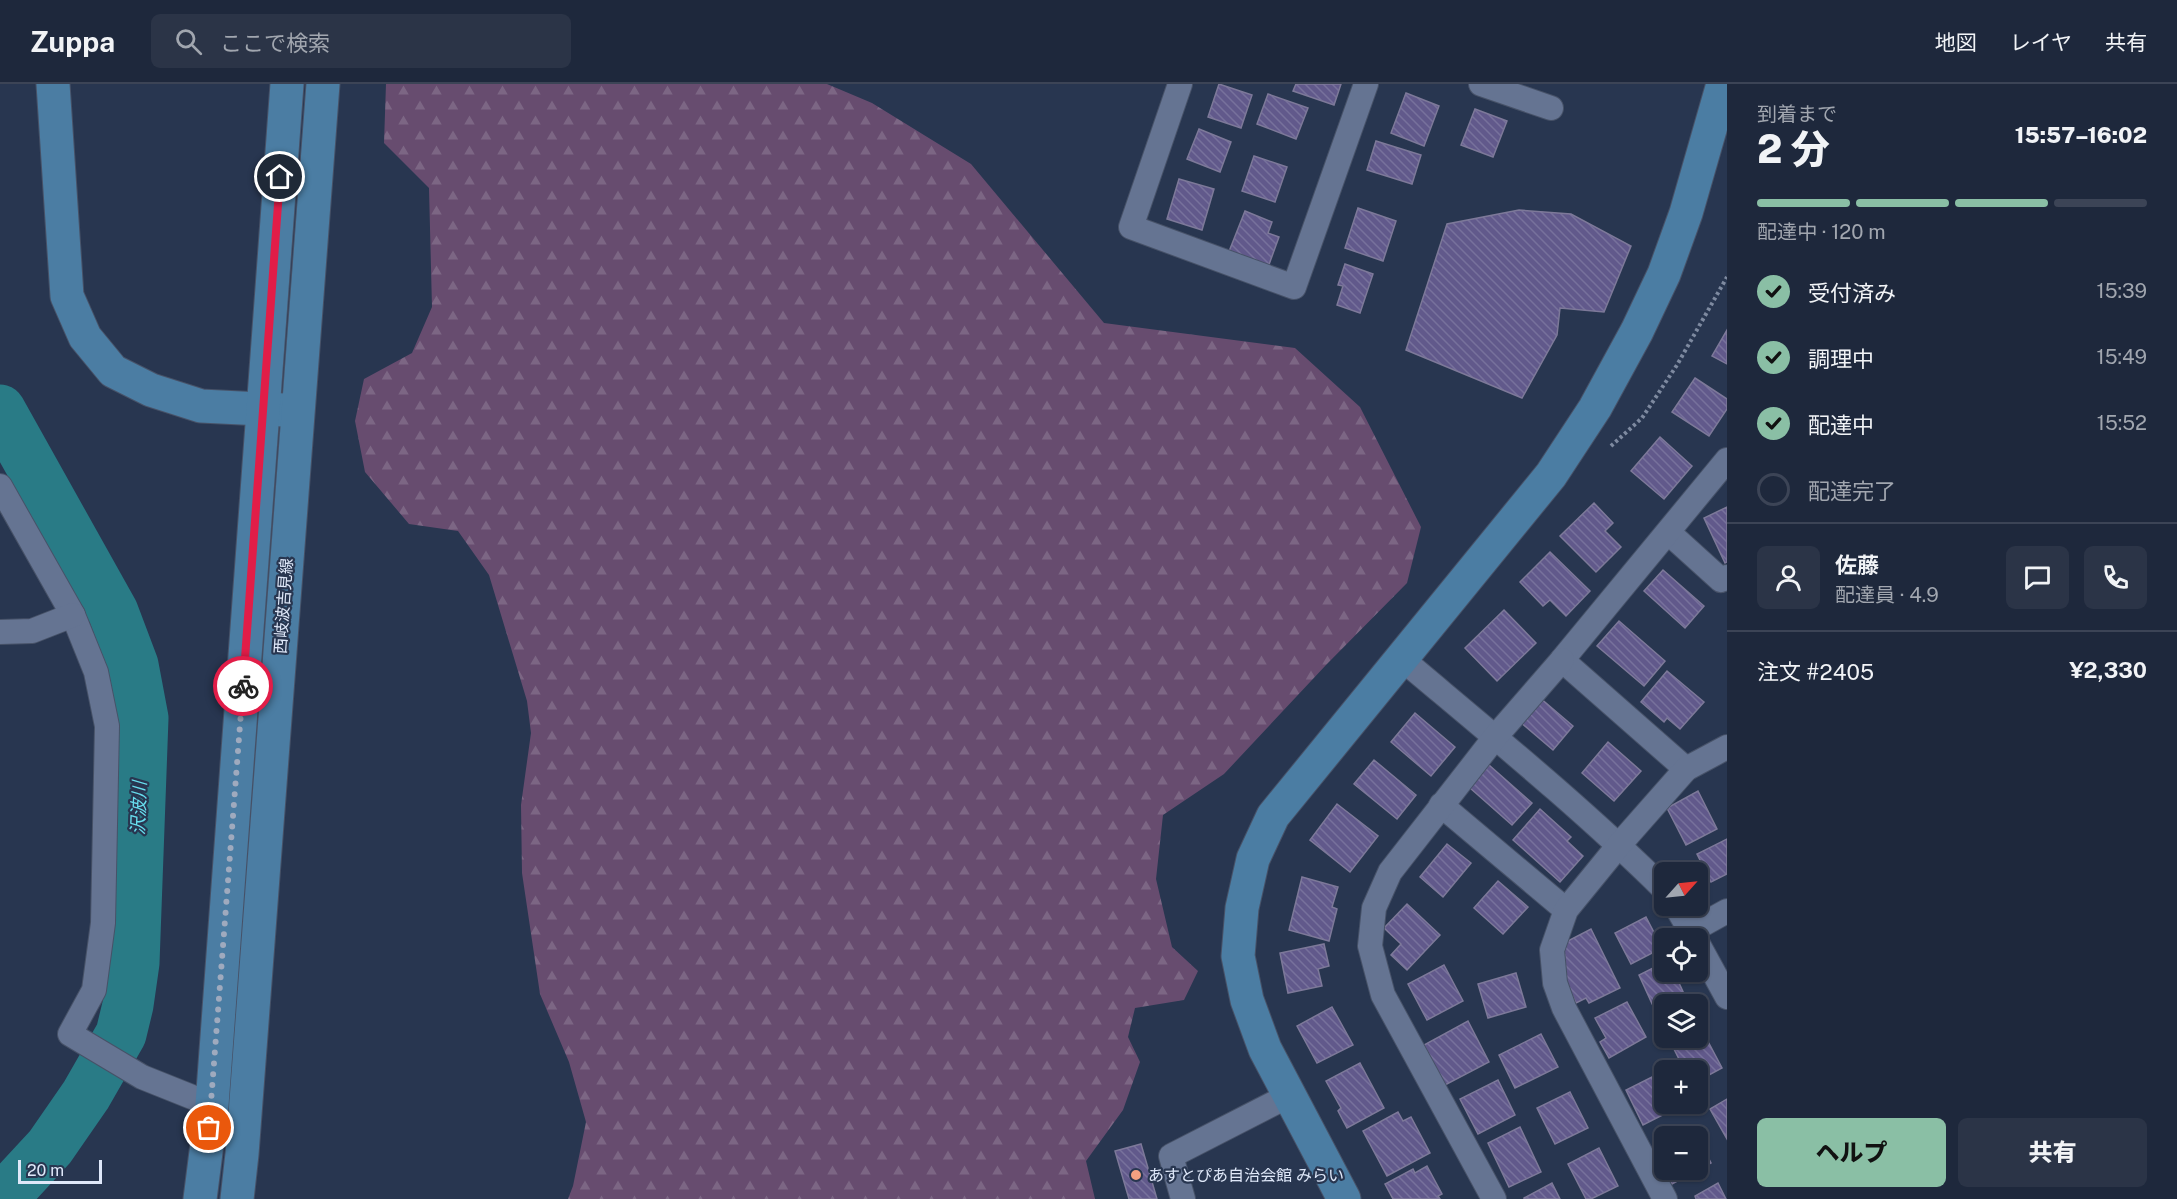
<!DOCTYPE html>
<html lang="ja">
<meta charset="utf-8">
<style>
:root{--surface:#1e283c;--page:#2b3447;--text:#f1f3f6;--muted:#a1a6af;--line:#3c4456;--accent:#8abfa5}
body{margin:0;font-family:"Public Sans","Noto Sans JP",sans-serif;background:var(--page);color:var(--text);height:100vh;display:flex;flex-direction:column;font-size:22px;white-space:nowrap}
*{box-sizing:border-box;margin:0}
p{font-size:20px;color:var(--muted)}
.icon{flex:none;width:33px;height:33px;fill:none;stroke:currentColor;stroke-width:2;stroke-linecap:round;stroke-linejoin:round}
.map{position:relative;flex:1;overflow:hidden}
.details{display:flex;flex-direction:column;background:var(--surface);width:450px}
.details>*{flex:none}
.needle{width:39px;rotate:63deg}
.tools{position:absolute;left:1654px;top:778px;display:grid;gap:12px}
.tools a{display:grid;place-items:center;width:54px;height:54px;border-radius:9px;background:var(--surface);box-shadow:0 2px 4px #0004,0 0 0 2px var(--line);font-size:30px}
.scale{position:absolute;left:18px;bottom:15px;width:84px;box-sizing:border-box;padding-left:6px;border:3px solid #dfe8f9;border-top:0;font-size:16px;line-height:21px;white-space:nowrap;color:#dfe8f9;-webkit-text-stroke:4px #283650;paint-order:stroke}
.pin{position:absolute;display:grid;place-items:center;width:51px;height:51px;color:#fff;margin:-26px;border:3px solid #fff;border-radius:50%;box-shadow:0 2px 6px #0007}
.courier{position:absolute;display:grid;place-items:center;width:60px;height:60px;margin:-30px;border:4px solid #e11d48;border-radius:50%;background:#fff;color:#222;box-shadow:0 2px 8px #0007}
.summary em{font-style:normal;font-weight:800}
.summary div{display:flex;flex-direction:column-reverse}
.summary{display:flex;align-items:center;justify-content:space-between;height:102px;padding:0 30px}
h1{font-size:39px;font-weight:800;line-height:45px}
.bar{display:grid;grid-template-columns:repeat(4,1fr);gap:9px 6px;align-content:center;height:72px;padding:0 30px}
.bar i{height:8px;border-radius:4px;background:var(--line)}
.bar .current{background:var(--accent)}
.bar p{grid-column:span 4}
.line{display:flex;align-items:center;gap:15px;padding:0 30px;border-top:2px solid var(--line)}
.line div{flex:1}
.round{display:grid;place-items:center;flex:none;width:63px;height:63px;border-radius:9px;background:var(--page)}
ol{padding:0 30px;list-style:none}
li{display:flex;align-items:center;gap:18px;height:66px}
li p{margin-inline-start:auto}
li .icon{padding:6px;border-radius:50%;background:var(--accent);color:#111;stroke-width:4}
li:last-child{color:var(--muted)}
li i{width:33px;height:33px;border:3px solid var(--line);border-radius:50%}
.cta{display:flex;gap:12px;margin-top:auto;padding:12px 30px}
.cta a{flex:1;height:69px;border-radius:9px;background:var(--accent);color:#111;font-size:24px;font-weight:800;line-height:69px;text-align:center}
.cta a+a{background:var(--page);color:var(--text)}
header{display:flex;align-items:center;gap:36px;box-sizing:border-box;height:84px;padding:0 30px;background:var(--surface);border-bottom:2px solid var(--line)}
header strong{font-size:28px}
nav{display:flex;gap:33px;margin-inline-start:auto;font-size:21px}
.search{width:420px;height:54px;background:var(--page);display:flex;align-items:center;gap:15px;box-sizing:border-box;padding:0 21px;border-radius:9px;color:var(--muted);font-size:22px}
main{display:flex;flex:1;min-height:0}
.map>svg:first-child{display:block}
</style>
<header>
<strong>Zuppa</strong>
<div class="search"><svg class="icon" aria-label="search" viewBox="0 0 24 24"><circle cx="10" cy="10" r="6"/><path d="M15 15l6 6"/></svg>ここで検索</div>
<nav><a>地図</a><a>レイヤ</a><a>共有</a></nav>
</header>
<main>
<div class="map">
<svg width="1727" height="1115" viewBox="0 0 1727 1115">
<defs>
<pattern id="forest-firs" width="22" height="20" patternUnits="userSpaceOnUse" patternTransform="scale(1.5)"><rect width="22" height="20" fill="#674c6f"/><path d="M5 1l3.5 6h-7zM16 11l3.5 6h-7z" fill="#7c6684"/></pattern>
<pattern id="building-back-hatch" width="6" height="6" patternUnits="userSpaceOnUse" patternTransform="scale(1.5)"><rect width="6" height="6" fill="#61598b"/><path d="M-1 5l2 2M0 0l6 6M5-1l2 2" fill="none" stroke="#77719c"/></pattern>
</defs>
<rect width="100%" height="100%" fill="#283650"/>
<path fill="url(#forest-firs)" d="M386 0H827L872 19 971 80 1104 239 1295 264 1360 323 1421 443 1407 499 1326 581 1224 690 1163 731 1156 795 1172 863 1198 887 1184 916 1135 924 1128 953 1140 978 1123 1026 1086 1077 1095 1115H568L573 1102 586 1038 569 978 540 910 522 789 521 721 531 649 527 617 489 491 458 447 409 440 365 388 355 337 364 295 412 269 432 223 429 104 384 59Z"/>
<g fill="none" stroke-linecap="round" stroke-linejoin="round">
<path stroke="#297b86" stroke-width="51" d="M0 326 113 528 133 581 143 634 134 879 128 921 121 950 86 1011 50 1063 2 1115"/>
</g>
<g fill="url(#building-back-hatch)" stroke="#7d7999" stroke-width="1.5">
<path d="M1219 0 1252 11 1241 44 1208 33Z"/>
<path d="M1296 0H1341L1334 21 1293 7Z"/>
<path d="M1406 9 1439 22 1424 62 1391 49Z"/>
<path d="M1268 10 1308 24 1296 55 1257 40Z"/>
<path d="M1475 25 1507 37 1493 73 1461 61Z"/>
<path d="M1199 45 1231 58 1220 88 1187 75Z"/>
<path d="M1376 57 1421 71 1412 100 1367 86Z"/>
<path d="M1254 72 1287 83 1275 118 1242 107Z"/>
<path d="M1179 95 1214 105 1202 146 1167 135Z"/>
<path d="M1358 124 1396 137 1383 177 1345 164Z"/>
<path d="M1519 126 1571 130 1631 162 1604 228 1560 224 1557 251 1522 314 1406 266 1447 140Z"/>
<path d="M1245 127 1272 138 1268 149 1279 153 1267 186 1228 170Z"/>
<path d="M1345 180 1373 190 1360 229 1337 221 1343 202 1338 201Z"/>
<path d="M1727 246V280L1712 272Z"/>
<path d="M1695 294 1727 315V325L1709 352 1672 328Z"/>
<path d="M1660 353 1692 382 1664 415 1631 387Z"/>
<path d="M1594 419 1613 439 1605 447 1621 463 1596 488 1560 452Z"/>
<path d="M1727 423V478L1725 479 1704 434Z"/>
<path d="M1550 468 1590 507 1566 532 1550 516 1543 522 1520 498Z"/>
<path d="M1663 486 1704 522 1685 544 1644 507Z"/>
<path d="M1504 526 1536 559 1497 597 1465 564Z"/>
<path d="M1619 537 1665 577 1644 602 1597 562Z"/>
<path d="M1667 587 1704 618 1680 645 1667 634 1664 638 1641 618Z"/>
<path d="M1539 613 1573 642 1553 666 1519 637Z"/>
<path d="M1415 629 1455 663 1431 692 1391 658Z"/>
<path d="M1608 658 1641 687 1614 717 1582 689Z"/>
<path d="M1374 676 1416 711 1397 735 1354 700Z"/>
<path d="M1489 681 1532 719 1512 741 1470 704Z"/>
<path d="M1698 707 1717 745 1686 761 1667 724Z"/>
<path d="M1337 720 1378 752 1350 788 1310 756Z"/>
<path d="M1540 725 1571 753 1567 757 1583 772 1560 798 1513 756Z"/>
<path d="M1727 755V790L1711 798 1697 770Z"/>
<path d="M1447 760 1471 779 1443 813 1420 793Z"/>
<path d="M1302 793 1338 803 1332 823 1337 825 1329 857 1289 846Z"/>
<path d="M1498 797 1528 823 1503 850 1474 824Z"/>
<path d="M1407 820 1440 851 1407 886 1391 871 1401 860 1384 844Z"/>
<path d="M1646 833 1662 864 1631 880 1615 849Z"/>
<path d="M1591 845 1620 904 1589 919 1586 914 1576 919 1555 875 1565 871 1560 861Z"/>
<path d="M1324 860 1329 882 1318 885 1322 902 1288 909 1280 869Z"/>
<path d="M1665 878V888H1674L1684 910 1654 924 1639 891Z"/>
<path d="M1444 881 1463 917 1427 936 1408 900Z"/>
<path d="M1516 889 1526 923 1488 934 1478 900Z"/>
<path d="M1627 918 1646 953 1609 974 1600 958 1606 954 1595 934Z"/>
<path d="M1332 923 1353 961 1317 979 1297 942Z"/>
<path d="M1468 937 1489 978 1445 1001 1424 961Z"/>
<path d="M1703 948 1722 984 1698 997V987H1685L1673 963 1691 954H1698V950Z"/>
<path d="M1541 950 1558 983 1515 1004 1499 971Z"/>
<path d="M1360 979 1384 1024 1347 1044 1338 1027 1341 1024 1326 997Z"/>
<path d="M1664 987 1665 1020 1682 1021 1643 1041 1626 1006Z"/>
<path d="M1498 996 1515 1031 1478 1050 1460 1015Z"/>
<path d="M1570 1008 1588 1044 1555 1060 1537 1024Z"/>
<path d="M1727 1015V1055L1710 1025Z"/>
<path d="M1398 1028 1403 1037 1411 1033 1430 1069 1387 1092 1363 1047Z"/>
<path d="M1691 1041 1697 1053H1668Z"/>
<path d="M1520 1043 1541 1088 1509 1103 1488 1059Z"/>
<path d="M1698 1054 1711 1079 1672 1100 1662 1082 1665 1080V1086H1698Z"/>
<path d="M1665 1055V1073L1657 1059Z"/>
<path d="M1141 1060 1157 1115H1129L1115 1067Z"/>
<path d="M1599 1064 1618 1102 1591 1115H1586L1568 1080Z"/>
<path d="M1427 1082 1442 1110 1438 1112 1440 1115H1393L1385 1100 1413 1085 1415 1089Z"/>
<path d="M1552 1099 1560 1115H1524V1114Z"/>
<path d="M1718 1099 1726 1115H1696L1695 1112Z"/>
</g>
<g fill="none" stroke-linecap="round" stroke-linejoin="round">
<g stroke="#475268" stroke-width="26">
<g id="street">
<path d="M1180 0 1131 143 1294 203 1366 0"/>
<path d="M1481 0 1551 24"/>
<path d="M0 402 73 531 96 588 107 642 103 839 94 906 70 950 142 993 212 1021"/>
<path d="M1669 449 1721 496 1727 493"/>
<path d="M0 548 32 547 73 531"/>
<path d="M1402 575C1491 650 1582 724 1665 806"/>
<path d="M1686 685 1562 576 1727 376"/>
<path d="M1441 721 1566 826"/>
<path d="M1676 822 1695 855"/>
<path d="M1691 847 1727 827"/>
<path d="M1698 860 1727 913"/>
<path d="M1183 1115 1171 1072 1290 1011"/>
<path d="M1494 1115 1383 911 1370 862 1374 824 1390 788 1496 652 1562 576"/>
<path d="M1665 1115 1564 924 1555 899 1552 866 1566 826 1619 761 1686 685 1727 663"/>
</g>
</g>
<g stroke="#475268" stroke-width="35">
<g id="secondary">
<path d="M53 0 67 212 85 253 113 287 151 306 201 322 284 326"/>
<path d="M200 1115 212 1021 287 0"/>
<path d="M237 1115 242 1070 323 0"/>
<path d="M1344 1115 1265 965 1247 916 1238 872 1242 824 1253 775 1273 732 1551 391 1595 324 1637 247 1664 190 1686 129 1723 0"/>
</g>
</g>
<path stroke="#7e8aa0" stroke-width="4" stroke-dasharray="3 3" stroke-linecap="butt" d="M1611 362 1642 334 1677 281 1727 193"/>
<use href="#street" stroke="#657492" stroke-width="24"/>
<use href="#secondary" stroke="#4b7da3" stroke-width="33"/>
</g>
<g fill="none" stroke-linecap="round" stroke-linejoin="round">
<path stroke="#9faabe" stroke-width="6" stroke-dasharray="0 10.8" d="M209 1044 243 602"/>
<path stroke="#e11d48" stroke-width="8" d="M243 602 280 93"/>
</g>
<circle fill="#f2a081" stroke="#283650" stroke-width="2" cx="1136" cy="1091" r="6"/>
<g text-anchor="middle" stroke-width="4.5" stroke-linejoin="round" paint-order="stroke">
<g font-size="16" fill="#dfe8f9" stroke="#283650">
<text transform="translate(283 522) rotate(-86)" y="6">西岐波吉見線</text>
</g>
<g font-size="16" fill="#dfe8f9" stroke="#283650" text-anchor="start">
<text x="1148" y="1097">あすとぴあ自治会館 みらい</text>
</g>
<g font-size="18" font-style="italic" fill="#68dfef" stroke="#283650">
<text transform="translate(139 724) rotate(-88)" y="6">沢波川</text>
</g>
</g>
</svg>
<div class="tools">
<a><svg class="needle" viewBox="-14 -14 28 28"><path d="M0-13l5 13h-10z" fill="#e53935"/><path d="M0 13l5-13h-10z" fill="#a1a6af"/></svg></a>
<a><svg class="icon" aria-label="locate" viewBox="0 0 24 24"><circle cx="12" cy="12" r="6"/><path d="M12 2v4M12 18v4M2 12h4M18 12h4"/></svg></a>
<a><svg class="icon" aria-label="layers" viewBox="0 0 24 24"><path d="M12 4l9 5-9 5-9-5zM3 14l9 5 9-5"/></svg></a>
<a>+</a>
<a>−</a>
</div>
<div class="scale">20 m</div>
<div class="pin" style="left:209px;top:1044px;background:#ea580c"><svg class="icon" aria-label="bag" viewBox="0 0 24 24"><path d="M5 8h14l-1 12H6zM9 8a3 3 0 0 1 6 0"/></svg></div>
<div class="pin" style="left:280px;top:93px;background:#1f2937"><svg class="icon" aria-label="home" viewBox="0 0 24 24"><path d="M3 11l9-7 9 7M6 9v11h12V9"/></svg></div>
<div class="courier" style="left:243px;top:602px"><svg class="icon" aria-label="bike" viewBox="0 0 24 24"><circle cx="6" cy="16" r="4"/><circle cx="18" cy="16" r="4"/><path d="M6 16l4-8h5l3 8M10 8l3 8H6M13 5h3"/></svg></div>
</div>
<section class="details">
<div class="summary"><div><h1>2 分</h1><p>到着まで</p></div><em>15:57–16:02</em></div>
<div class="bar"><i class="current"></i><i class="current"></i><i class="current"></i><i></i><p>配達中 · 120 m</p></div>
<ol>
<li><svg class="icon" aria-label="check" viewBox="0 0 24 24"><path d="M5 12l5 5 9-10"/></svg>受付済み<p>15:39</p></li>
<li><svg class="icon" aria-label="check" viewBox="0 0 24 24"><path d="M5 12l5 5 9-10"/></svg>調理中<p>15:49</p></li>
<li><svg class="icon" aria-label="check" viewBox="0 0 24 24"><path d="M5 12l5 5 9-10"/></svg>配達中<p>15:52</p></li>
<li><i></i>配達完了</li>
</ol>
<div class="line" style="height:108px"><a class="round"><svg class="icon" aria-label="person" viewBox="0 0 24 24"><circle cx="12" cy="8" r="4"/><path d="M4 21q1-7 8-7t8 7"/></svg></a><div><b>佐藤</b><p>配達員 · 4.9</p></div><a class="round"><svg class="icon" aria-label="chat" viewBox="0 0 24 24"><path d="M4 5h16v11H9l-5 4z"/></svg></a><a class="round"><svg class="icon" aria-label="phone" viewBox="0 0 24 24"><path d="M5 4h4l2 5-3 2q2 4 5 5l2-3 5 2v4C11 20 4 13 5 4z"/></svg></a></div>
<div class="line" style="height:78px"><div>注文 #2405</div><b>¥2,330</b></div>
<div class="cta"><a>ヘルプ</a><a>共有</a></div>
</section>
</main>
